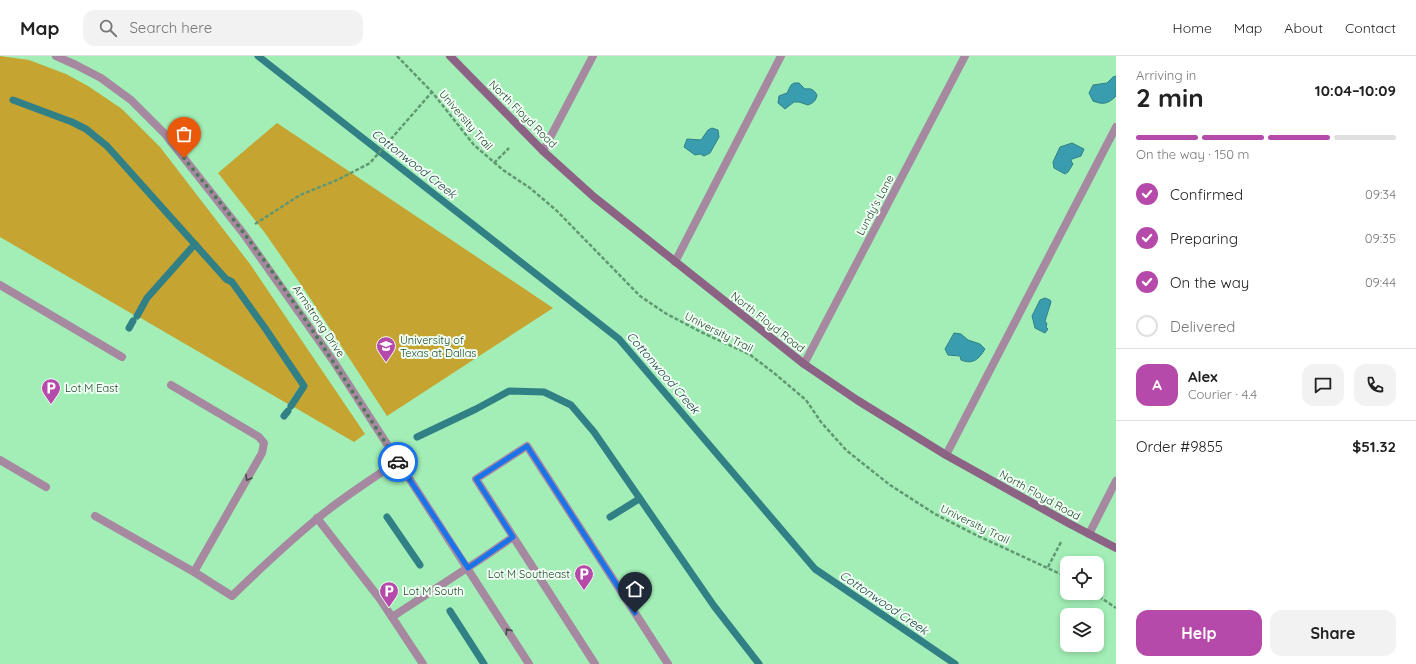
<!DOCTYPE html>
<meta charset="utf-8">
<style>
:root{--surface:#fff;--page:#f2f2f2;--text:#222;--muted:#767676;--line:#e0e0e0;--accent:#b64aaa}
body{margin:0;font-family:Quicksand,sans-serif;background:var(--page);color:var(--text);height:100vh;display:flex;flex-direction:column;font-size:15px;white-space:nowrap}
*{box-sizing:border-box;margin:0}
p{font-size:13px;color:var(--muted)}
.icon{flex:none;width:22px;height:22px;fill:none;stroke:currentColor;stroke-width:2;stroke-linecap:round;stroke-linejoin:round}
.map{position:relative;flex:1;overflow:hidden}
.panel{display:flex;flex-direction:column;background:var(--surface);width:300px}
.panel>*{flex:none}
.fabs{position:absolute;left:1060px;top:500px;display:grid;gap:8px}
.fabs a{display:grid;place-items:center;width:44px;height:44px;border-radius:8px;background:var(--surface);box-shadow:0 2px 6px #0003;font-size:20px}
.pin{position:absolute;display:grid;place-items:center;width:34px;height:34px;color:#fff;margin:-41px -17px;border-radius:50% 50% 50% 0;rotate:-45deg;box-shadow:0 0 4px #0007}
.pin .icon{rotate:45deg}
.courier{position:absolute;display:grid;place-items:center;width:40px;height:40px;margin:-20px;border:3px solid #1a73e8;border-radius:50%;background:#fff;color:#222;box-shadow:0 1px 5px #0007}
.summary em{font-style:normal;font-weight:700}
.summary div{display:flex;flex-direction:column-reverse}
.summary{display:flex;align-items:center;justify-content:space-between;height:68px;padding:0 20px}
h1{font-size:26px;font-weight:700;line-height:30px}
.bar{display:grid;grid-template-columns:repeat(4,1fr);gap:6px 4px;align-content:center;height:48px;padding:0 20px}
.bar i{height:5px;border-radius:3px;background:var(--line)}
.bar .selected{background:var(--accent)}
.bar p{grid-column:span 4}
.line{display:flex;align-items:center;gap:10px;padding:0 20px;border-top:1px solid var(--line)}
.line div{flex:1}
.round{display:grid;place-items:center;flex:none;width:42px;height:42px;border-radius:12px;background:var(--page)}
ol{padding:0 20px;list-style:none}
li{display:flex;align-items:center;gap:12px;height:44px}
li p{margin-inline-start:auto}
li .icon{padding:4px;border-radius:50%;background:var(--accent);color:#fff;stroke-width:4}
li:last-child{color:var(--muted)}
li i{width:22px;height:22px;border:2px solid var(--line);border-radius:50%}
.cta{display:flex;gap:8px;margin-top:auto;padding:8px 20px}
.cta a{flex:1;height:46px;border-radius:12px;background:var(--accent);color:#fff;font-size:16px;font-weight:700;line-height:46px;text-align:center}
.cta a+a{background:var(--page);color:var(--text)}
header{display:flex;align-items:center;gap:24px;box-sizing:border-box;height:56px;padding:0 20px;background:var(--surface);border-bottom:1px solid var(--line)}
header strong{font-size:19px}
nav{display:flex;gap:22px;margin-inline-start:auto;font-size:14px}
.search{width:280px;height:36px;background:var(--page);display:flex;align-items:center;gap:10px;box-sizing:border-box;padding:0 14px;border-radius:12px;color:var(--muted);font-size:15px}
main{display:flex;flex:1;min-height:0}
.map>svg:first-child{display:block}
</style>
<header>
<strong>Map</strong>
<div class="search"><svg class="icon" aria-label="search" viewBox="0 0 24 24"><circle cx="10" cy="10" r="6"/><path d="M15 15l6 6"/></svg>Search here</div>
<nav><a>Home</a><a>Map</a><a>About</a><a>Contact</a></nav>
</header>
<main>
<div class="map">
<svg width="1116" height="608" viewBox="0 0 1116 608">
<rect width="100%" height="100%" fill="#a2eeb6"/>
<g fill="#c5a431">
<path d="M0 0 29 4 66 18 88 30 122 53 160 91 250 208 365 378 354 386 294 351 304 334 299 331 288 348 139 261 150 244 144 241 134 259 0 181Z"/>
<path d="M277 67 553 252 387 360 306 236 265 177 218 117Z"/>
</g>
<g fill="#399daf" stroke="#318086">
<path d="M1116 20V40C1108 48 1103 49 1093 45L1089 37 1093 29 1107 27 1113 21Z"/>
<path d="M794 27H799L805 33C812 32 814 34 817 39 816 45 813 47 808 49L799 46H794L785 53 778 47 779 40 787 37 791 29Z"/>
<path d="M712 72 718 74 719 81 710 97 704 100 700 98 695 99 684 91 687 83 701 84 708 74Z"/>
<path d="M1072 87 1084 93 1081 100 1072 103 1071 105 1073 108 1068 116 1065 118 1054 112 1053 106 1060 91Z"/>
<path d="M1045 242 1050 244 1051 246 1045 265 1047 268 1046 271 1048 273 1045 277 1035 272 1032 260 1040 244Z"/>
<path d="M954 277 961 278 968 284 980 288 985 293C979 303 973 309 961 304L960 300 948 299 945 293Z"/>
</g>
<g fill="none" stroke-linecap="round" stroke-linejoin="round">
<g stroke="#318086" stroke-width="7">
<path d="M258 0 619 283 815 513 955 608"/>
<path d="M13 44 72 66 86 73 107 90 226 223 232 226 265 272 304 330 291 350"/>
<path d="M137 260 147 242 195 188"/>
<path d="M129 272 133 265"/>
<path d="M284 360 288 355"/>
<path d="M417 381 476 353 509 335 544 336 571 349 594 376 714 550 759 608"/>
<path d="M387 461 420 509"/>
<path d="M610 461 639 443"/>
<path d="M450 555 484 608"/>
</g>
<g stroke="#629871" stroke-width="2.5" stroke-dasharray="4 2" stroke-linecap="butt">
<path d="M397 0 432 36 474 89 503 114 530 132 556 154 640 240 665 257 701 276 749 298 774 317 806 344 821 366 846 394 890 429 935 458 976 479 1067 521"/>
<path d="M494 107 509 92"/>
<path d="M255 168 300 139 337 124 370 107 432 36"/>
<path d="M1048 511 1061 486"/>
<path d="M1094 537 1116 552"/>
</g>
<g stroke="#a689a1" stroke-width="8">
<path d="M675 206 781 0"/>
<path d="M0 229 122 301"/>
<path d="M171 329 259 381 264 387 262 397 194 516"/>
<path d="M946 399 1116 71"/>
<path d="M0 404 46 431"/>
<path d="M95 460 194 516 232 540C260 513 288 486 318 462 343 441 371 424 398 405"/>
<path d="M317 462 380 543 423 608"/>
<path d="M392 561 484 501 513 481"/>
<path d="M595 608 476 423 527 390 668 608"/>
</g>
<g stroke="#a689a1" stroke-width="8">
<path d="M56 0 76 9 101 22 131 44 165 78 243 177 334 306 529 608"/>
<path d="M543 95 593 0"/>
<path d="M804 308 965 0"/>
<path d="M1089 478 1116 425"/>
</g>
<path stroke="#8c6285" stroke-width="8" d="M450 0 543 95 594 141 804 308 857 344 946 399 1070 468 1116 492"/>
</g>
<defs><path id="oneway-chevron" d="M-2-3.5L2.5 0L-2 3.5" fill="none" stroke-width="1.6" stroke-linecap="round" stroke-linejoin="round"/></defs>
<g stroke="#3f4f45">
<use href="#oneway-chevron" transform="translate(248 422) rotate(120)"/>
<use href="#oneway-chevron" transform="translate(508 575) rotate(-123)"/>
</g>
<g fill="none" stroke-linecap="round" stroke-linejoin="round">
<path stroke="#4c7a58" stroke-width="4" stroke-dasharray="0 7.2" d="M184 102C204 127 224 151 243 176 299 250 348 329 398 406"/>
<path stroke="#1a73e8" stroke-width="5" d="M398 406 468 512 513 481 476 423 527 390 635 557"/>
</g>
<defs>
<g id="university-pin" transform="scale(1)"><path d="M0 17L-7.5 6A9.5 9.5 0 1 1 7.5 6Z" fill="#b64aaa" stroke="#f0fff3"/><path d="M0-5L7-2L0 1L-7-2ZM-4 1L0 2.5L4 1V4Q0 6-4 4Z" fill="#fff"/></g>
<g id="parking-pin" transform="scale(1)"><path d="M0 17L-7.5 6A9.5 9.5 0 1 1 7.5 6Z" fill="#b64aaa" stroke="#f0fff3"/><path d="M-3.5-5.5H1a3.5 3.5 0 0 1 0 7H-1V5.5H-3.5ZM-1-3.4V-.6H.8a1.4 1.4 0 0 0 0-2.8Z" fill="#fff"/></g>
</defs>
<g fill-rule="evenodd">
<use href="#university-pin" x="386" y="290"/>
<use href="#parking-pin" x="51" y="332"/>
<use href="#parking-pin" x="584" y="518"/>
<use href="#parking-pin" x="389" y="535"/>
</g>
<g text-anchor="middle" stroke-width="4" stroke-linejoin="round" paint-order="stroke">
<g font-size="11" fill="#1d3c26" stroke="#f0fff3">
<text transform="translate(523 58) rotate(45)" y="4">North Floyd Road</text>
<text transform="translate(466 64) rotate(49)" y="4">University Trail</text>
<text transform="translate(875 149) rotate(-62)" y="4">Lundy's Lane</text>
<text transform="translate(319 265) rotate(56)" y="4">Armstrong Drive</text>
<text transform="translate(768 266) rotate(38)" y="4">North Floyd Road</text>
<text transform="translate(719 276) rotate(27)" y="4">University Trail</text>
<text transform="translate(1040 439) rotate(29)" y="4">North Floyd Road</text>
<text transform="translate(975 468) rotate(26)" y="4">University Trail</text>
</g>
<g font-size="11" fill="#1d3c26" stroke="#f0fff3" text-anchor="start">
<text x="400" y="288">University of<tspan x="400" dy="13">Texas at Dallas</tspan></text>
<text x="65" y="336">Lot M East</text>
<text x="570" y="522" text-anchor="end">Lot M Southeast</text>
<text x="403" y="539">Lot M South</text>
</g>
<g font-size="12" font-style="italic" fill="#203e44" stroke="#f0fff3">
<text transform="translate(414 108) rotate(38)" y="4">Cottonwood Creek</text>
<text transform="translate(663 317) rotate(49)" y="4">Cottonwood Creek</text>
<text transform="translate(884 547) rotate(34)" y="4">Cottonwood Creek</text>
</g>
</g>
</svg>
<div class="fabs">
<a><svg class="icon" aria-label="locate" viewBox="0 0 24 24"><circle cx="12" cy="12" r="6"/><path d="M12 2v4M12 18v4M2 12h4M18 12h4"/></svg></a>
<a><svg class="icon" aria-label="layers" viewBox="0 0 24 24"><path d="M12 4l9 5-9 5-9-5zM3 14l9 5 9-5"/></svg></a>
</div>
<div class="pin" style="left:184px;top:102px;background:#ea580c"><svg class="icon" aria-label="bag" viewBox="0 0 24 24"><path d="M5 8h14l-1 12H6zM9 8a3 3 0 0 1 6 0"/></svg></div>
<div class="pin" style="left:635px;top:557px;background:#1f2937"><svg class="icon" aria-label="home" viewBox="0 0 24 24"><path d="M3 11l9-7 9 7M6 9v11h12V9"/></svg></div>
<div class="courier" style="left:398px;top:406px"><svg class="icon" aria-label="car" viewBox="0 0 24 24"><path d="M5 17H2v-5l4-1 3-4h7l3 4 3 1v5h-3M9 17h6M6 11h13"/><circle cx="7" cy="17" r="2"/><circle cx="17" cy="17" r="2"/></svg></div>
</div>
<section class="panel">
<div class="summary"><div><h1>2 min</h1><p>Arriving in</p></div><em>10:04–10:09</em></div>
<div class="bar"><i class="selected"></i><i class="selected"></i><i class="selected"></i><i></i><p>On the way · 150 m</p></div>
<ol>
<li><svg class="icon" aria-label="check" viewBox="0 0 24 24"><path d="M5 12l5 5 9-10"/></svg>Confirmed<p>09:34</p></li>
<li><svg class="icon" aria-label="check" viewBox="0 0 24 24"><path d="M5 12l5 5 9-10"/></svg>Preparing<p>09:35</p></li>
<li><svg class="icon" aria-label="check" viewBox="0 0 24 24"><path d="M5 12l5 5 9-10"/></svg>On the way<p>09:44</p></li>
<li><i></i>Delivered</li>
</ol>
<div class="line" style="height:72px"><b class="round" style="background:var(--accent);color:#fff">A</b><div><b>Alex</b><p>Courier · 4.4</p></div><a class="round"><svg class="icon" aria-label="chat" viewBox="0 0 24 24"><path d="M4 5h16v11H9l-5 4z"/></svg></a><a class="round"><svg class="icon" aria-label="phone" viewBox="0 0 24 24"><path d="M5 4h4l2 5-3 2q2 4 5 5l2-3 5 2v4C11 20 4 13 5 4z"/></svg></a></div>
<div class="line" style="height:52px"><div>Order #9855</div><b>$51.32</b></div>
<div class="cta"><a>Help</a><a>Share</a></div>
</section>
</main>
